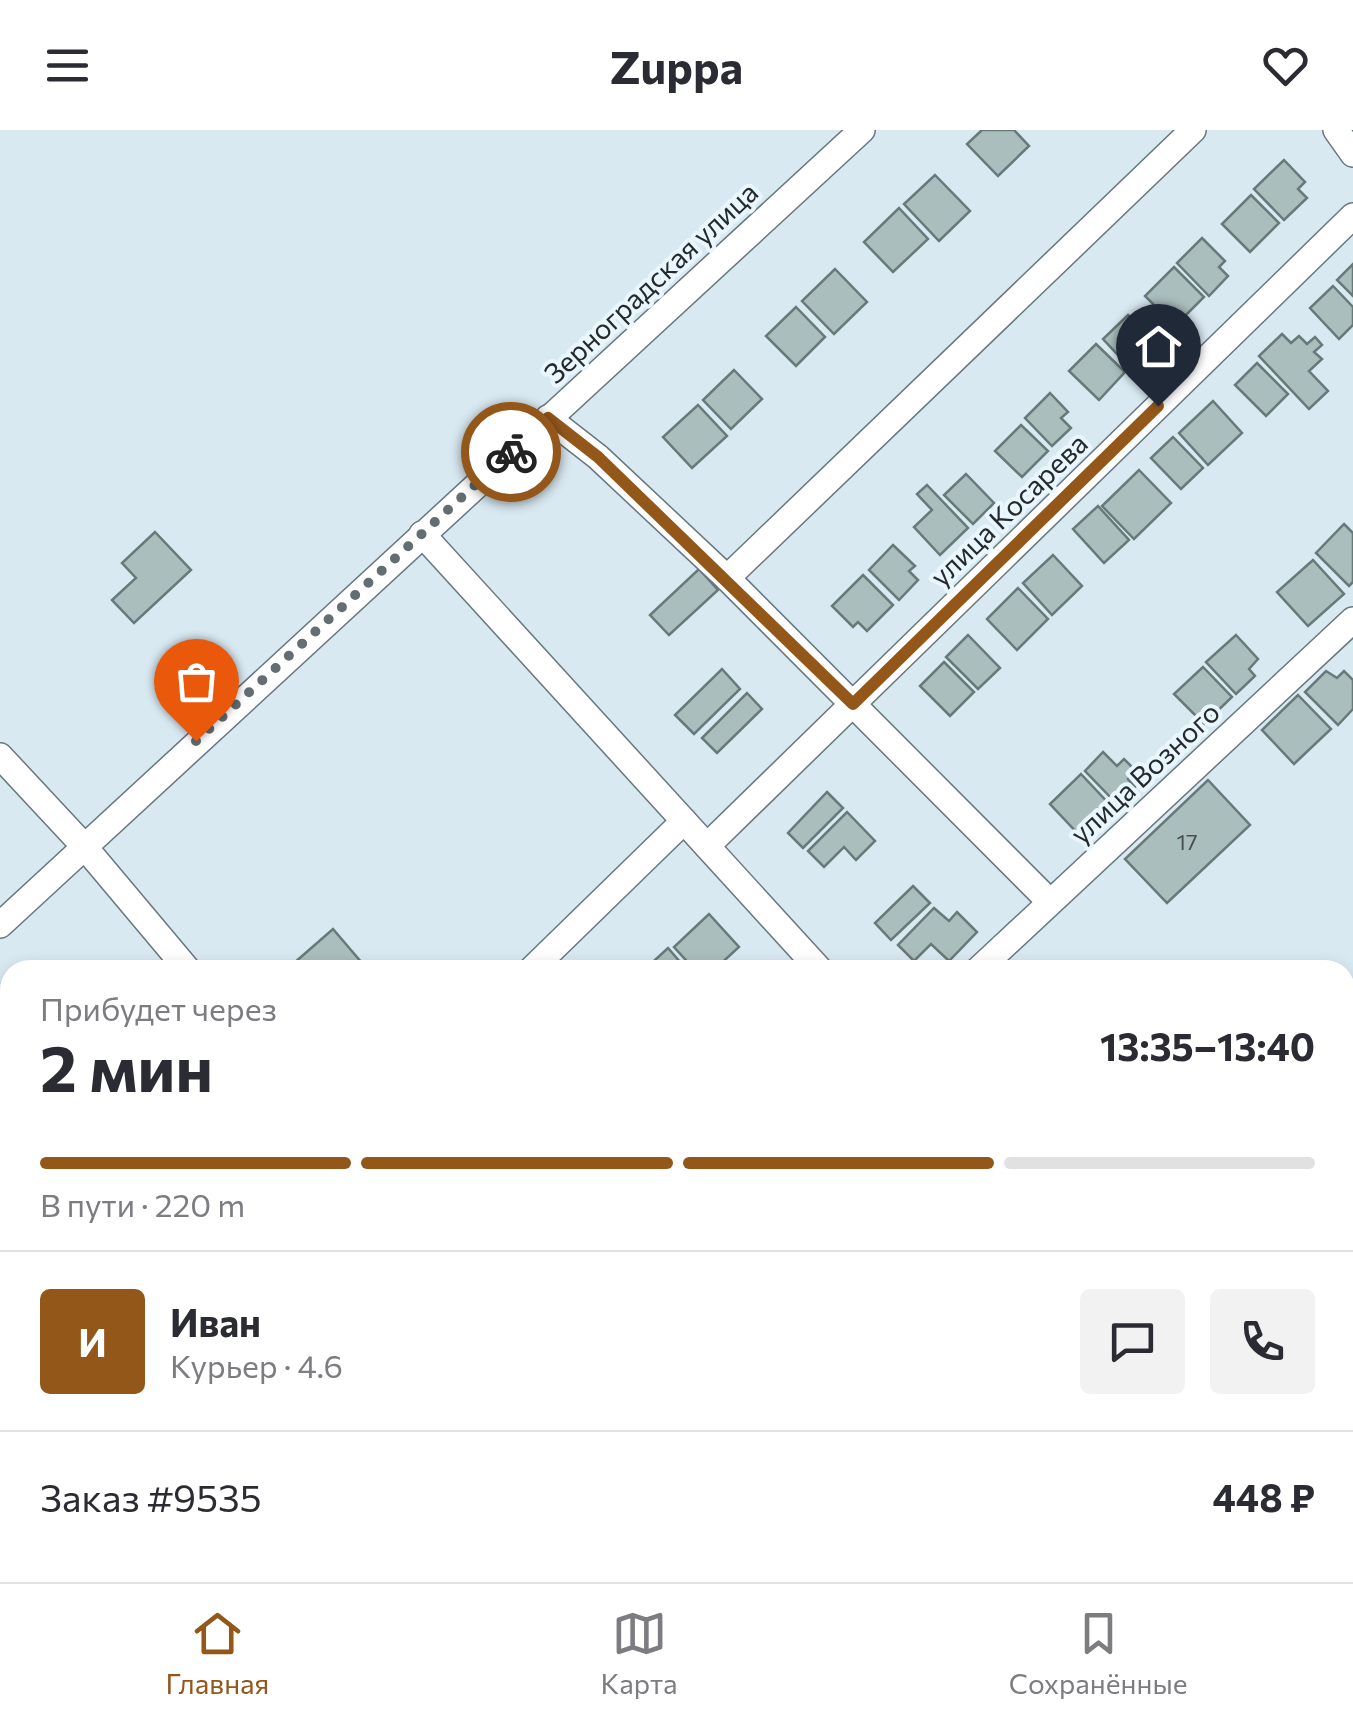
<!DOCTYPE html>
<html lang="ru">
<meta charset="utf-8">
<style>
:root{--surface:#fff;--page:#f2f2f3;--text:#2b2b33;--muted:#7c7c81;--line:#e1e1e2;--accent:#94571a}
body{margin:0;font-family:Commissioner,sans-serif;background:var(--page);color:var(--text);height:100vh;display:flex;flex-direction:column;font-size:38px;white-space:nowrap}
*{box-sizing:border-box;margin:0}
p{font-size:32px;color:var(--muted)}
.icon{flex:none;width:55px;height:55px;fill:none;stroke:currentColor;stroke-width:2;stroke-linecap:round;stroke-linejoin:round}
.map{position:relative;flex:1;overflow:hidden}
.panel{position:absolute;left:0px;top:830px;width:1355px;height:622px;display:flex;flex-direction:column;background:var(--surface);border-radius:30px 30px 0 0;box-shadow:0 5px 15px #0003}
.panel>*{flex:none}
.pin{position:absolute;display:grid;place-items:center;width:85px;height:85px;color:#fff;margin:-102px -42px;border-radius:50% 50% 50% 0;rotate:-45deg;box-shadow:0 0 10px #0007}
.pin .icon{rotate:45deg}
.courier{position:absolute;display:grid;place-items:center;width:100px;height:100px;margin:-50px;border:8px solid #94571a;border-radius:50%;background:#fff;color:#222;box-shadow:0 2px 12px #0007}
.headline em{font-style:normal;font-weight:700}
.headline div{display:flex;flex-direction:column-reverse}
.headline{display:flex;align-items:center;justify-content:space-between;height:170px;padding:0 40px}
h1{font-size:65px;font-weight:700;line-height:75px}
.bar{display:grid;grid-template-columns:repeat(4,1fr);gap:15px 10px;align-content:center;height:120px;padding:0 40px}
.bar i{height:12px;border-radius:8px;background:var(--line)}
.bar .active{background:var(--accent)}
.bar p{grid-column:span 4}
.line{display:flex;align-items:center;gap:25px;padding:0 40px;border-top:2px solid var(--line)}
.line div{flex:1}
.round{display:grid;place-items:center;flex:none;width:105px;height:105px;border-radius:10px;background:var(--page)}
header{display:flex;justify-content:space-between;align-items:center;height:130px;padding:0 40px;background:var(--surface);font-size:45px;font-weight:700}
.menu{display:flex;justify-content:space-around;align-items:center;height:140px;border-top:2px solid var(--line);background:var(--surface);font-size:28px;color:var(--muted)}
.menu a{display:grid;justify-items:center;gap:5px}
.menu .active{color:var(--accent)}
.map>svg:first-child{display:block}
</style>
<header><svg class="icon" aria-label="menu" viewBox="0 0 24 24"><path d="M4 6h16M4 12h16M4 18h16"/></svg>Zuppa<svg class="icon" aria-label="heart" viewBox="0 0 24 24"><path d="M12 20l-8-8c-3-5 5-10 8-4 3-6 11-1 8 4z"/></svg></header>
<div class="map">
<svg width="1353" height="1452" viewBox="0 0 1353 1452">
<rect width="100%" height="100%" fill="#d9e9f2"/>
<path fill="#94bfa9" d="M10 882V1442H662L671 1452H0V892Z"/>
<g fill="#abbebe" stroke="#677978" stroke-width="2.5">
<path d="M982 0H1014L1029 16 998 46 967 14Z"/>
<path d="M1284 30 1305 52 1298 59 1307 68 1284 90 1254 59Z"/>
<path d="M935 45 970 81 939 111 904 74Z"/>
<path d="M1251 65 1279 93 1250 122 1222 94Z"/>
<path d="M899 78 928 109 893 142 864 112Z"/>
<path d="M1202 108 1225 131 1219 137 1228 146 1209 166 1177 133Z"/>
<path d="M1353 134V166L1337 150Z"/>
<path d="M1174 137 1204 167 1175 196 1145 166Z"/>
<path d="M835 139 867 172 834 204 802 171Z"/>
<path d="M1333 156 1353 177V195L1339 209 1310 178Z"/>
<path d="M796 177 825 207 796 236 766 206Z"/>
<path d="M1128 185 1150 207 1141 215 1149 223 1132 240 1103 209Z"/>
<path d="M1282 204 1291 213 1299 206 1307 214 1315 207 1322 215 1314 222 1322 229 1309 241 1328 261 1309 279 1259 226Z"/>
<path d="M1096 214 1125 242 1099 270 1069 241Z"/>
<path d="M1257 233 1288 264 1266 286 1235 255Z"/>
<path d="M734 240 762 269 731 299 703 270Z"/>
<path d="M1050 263 1068 282 1061 288 1071 298 1052 316 1025 288Z"/>
<path d="M1213 271 1242 303 1208 335 1179 303Z"/>
<path d="M698 275 727 306 692 338 663 307Z"/>
<path d="M1021 295 1048 321 1022 347 995 321Z"/>
<path d="M1173 307 1203 338 1181 359 1151 328Z"/>
<path d="M1139 340 1171 373 1134 409 1102 376Z"/>
<path d="M966 344 994 373 973 394 944 365Z"/>
<path d="M927 355 968 398 940 425 914 397 932 380 917 364Z"/>
<path d="M1098 376 1129 410 1104 433 1073 399Z"/>
<path d="M1344 394 1353 403V452L1349 456 1316 423Z"/>
<path d="M155 402 191 440 134 493 112 470 136 448 122 433Z"/>
<path d="M893 415 915 436 909 441 918 450 899 470 869 440Z"/>
<path d="M1053 425 1082 456 1052 485 1023 453Z"/>
<path d="M1313 430 1344 464 1308 496 1277 462Z"/>
<path d="M699 439 718 460 669 505 650 485Z"/>
<path d="M863 445 893 475 867 501 858 492 853 497 832 476Z"/>
<path d="M1018 458 1048 489 1017 520 987 489Z"/>
<path d="M968 505 1000 538 978 559 946 527Z"/>
<path d="M1236 505 1258 529 1249 539 1255 546 1236 564 1206 532Z"/>
<path d="M944 532 974 562 950 586 920 556Z"/>
<path d="M1203 537 1232 567 1204 594 1174 564Z"/>
<path d="M722 539 740 559 694 604 675 585Z"/>
<path d="M1326 541 1337 548 1344 541 1353 550V579L1338 595 1305 562Z"/>
<path d="M747 563 762 579 717 623 702 608Z"/>
<path d="M1298 565 1331 599 1294 634 1262 600Z"/>
<path d="M1103 622 1117 636 1124 629 1136 641 1128 649 1135 657 1117 674 1085 641Z"/>
<path d="M1081 644 1112 677 1081 707 1050 674Z"/>
<path d="M1208 650 1250 695 1167 773 1125 729Z"/>
<path d="M827 662 843 678 803 718 788 703Z"/>
<path d="M847 682 875 711 856 730 844 717 824 737 808 721Z"/>
<path d="M913 756 930 773 891 810 875 793Z"/>
<path d="M934 778 949 791 957 782 977 802 949 831 931 814 914 831 898 815Z"/>
<path d="M709 784 739 817 714 840H695L674 817Z"/>
<path d="M333 799 368 840H286Z"/>
<path d="M668 818 687 840H644Z"/>
<path d="M819 1442H858L848 1452H828Z"/>
<path d="M1019 1442H1047L1057 1452H1009Z"/>
</g>
<g fill="none" stroke-linecap="round" stroke-linejoin="round">
<g stroke="#68777f" stroke-width="28">
<g id="minor">
<path d="M1336 0 1353 24"/>
<path d="M548 288 598 327 727 448 1050 772"/>
<path d="M422 404 820 840"/>
<path d="M727 448 1193 0"/>
<path d="M0 626 83 715 188 840"/>
<path d="M707 716 1353 86"/>
<path d="M0 795 862 0"/>
<path d="M531 840 684 691"/>
<path d="M978 840 1353 490"/>
<path d="M1345 1186 1353 1181"/>
<path d="M696 1442 704 1452"/>
<path d="M940 1452 950 1442"/>
</g>
</g>
<use href="#minor" stroke="#fff" stroke-width="25"/>
</g>
<g fill="none" stroke-linecap="round" stroke-linejoin="round">
<path stroke="#636d72" stroke-width="10" stroke-dasharray="0 18" d="M196 611 511 322"/>
<path stroke="#94571a" stroke-width="12" d="M511 322 548 288 598 327 853 574 1158 276"/>
</g>
<g text-anchor="middle" stroke-width="8" stroke-linejoin="round" paint-order="stroke">
<g font-size="22" fill="#464f51">
<text x="1187" y="720">17</text>
</g>
<g font-size="28" fill="#242a2d" stroke="#e9f6fd">
<text transform="translate(651 153) rotate(-43)" y="10">Зерноградская улица</text>
<text transform="translate(1009 380) rotate(-44)" y="10">улица Косарева</text>
<text transform="translate(1145 643) rotate(-43)" y="10">улица Возного</text>
</g>
</g>
</svg>
<div class="pin" style="left:196px;top:611px;background:#ea580c"><svg class="icon" aria-label="bag" viewBox="0 0 24 24"><path d="M5 8h14l-1 12H6zM9 8a3 3 0 0 1 6 0"/></svg></div>
<div class="pin" style="left:1158px;top:276px;background:#1f2937"><svg class="icon" aria-label="home" viewBox="0 0 24 24"><path d="M3 11l9-7 9 7M6 9v11h12V9"/></svg></div>
<div class="courier" style="left:511px;top:322px"><svg class="icon" aria-label="bike" viewBox="0 0 24 24"><circle cx="6" cy="16" r="4"/><circle cx="18" cy="16" r="4"/><path d="M6 16l4-8h5l3 8M10 8l3 8H6M13 5h3"/></svg></div>
<section class="panel">
<div class="headline"><div><h1>2 мин</h1><p>Прибудет через</p></div><em>13:35–13:40</em></div>
<div class="bar"><i class="active"></i><i class="active"></i><i class="active"></i><i></i><p>В пути · 220 m</p></div>
<div class="line" style="height:180px"><b class="round" style="background:var(--accent);color:#fff">И</b><div><b>Иван</b><p>Курьер · 4.6</p></div><a class="round"><svg class="icon" aria-label="chat" viewBox="0 0 24 24"><path d="M4 5h16v11H9l-5 4z"/></svg></a><a class="round"><svg class="icon" aria-label="phone" viewBox="0 0 24 24"><path d="M5 4h4l2 5-3 2q2 4 5 5l2-3 5 2v4C11 20 4 13 5 4z"/></svg></a></div>
<div class="line" style="height:130px"><div>Заказ #9535</div><b>448 ₽</b></div>
</section>
</div>
<nav class="menu">
<a class="active"><svg class="icon" aria-label="home" viewBox="0 0 24 24"><path d="M3 11l9-7 9 7M6 9v11h12V9"/></svg>Главная</a>
<a><svg class="icon" aria-label="map" viewBox="0 0 24 24"><path d="M3 6l6-2 6 2 6-2v14l-6 2-6-2-6 2zM9 4v14M15 6v14"/></svg>Карта</a>
<a><svg class="icon" aria-label="saved" viewBox="0 0 24 24"><path d="M7 4h10v16l-5-4-5 4z"/></svg>Сохранённые</a>
</nav>
